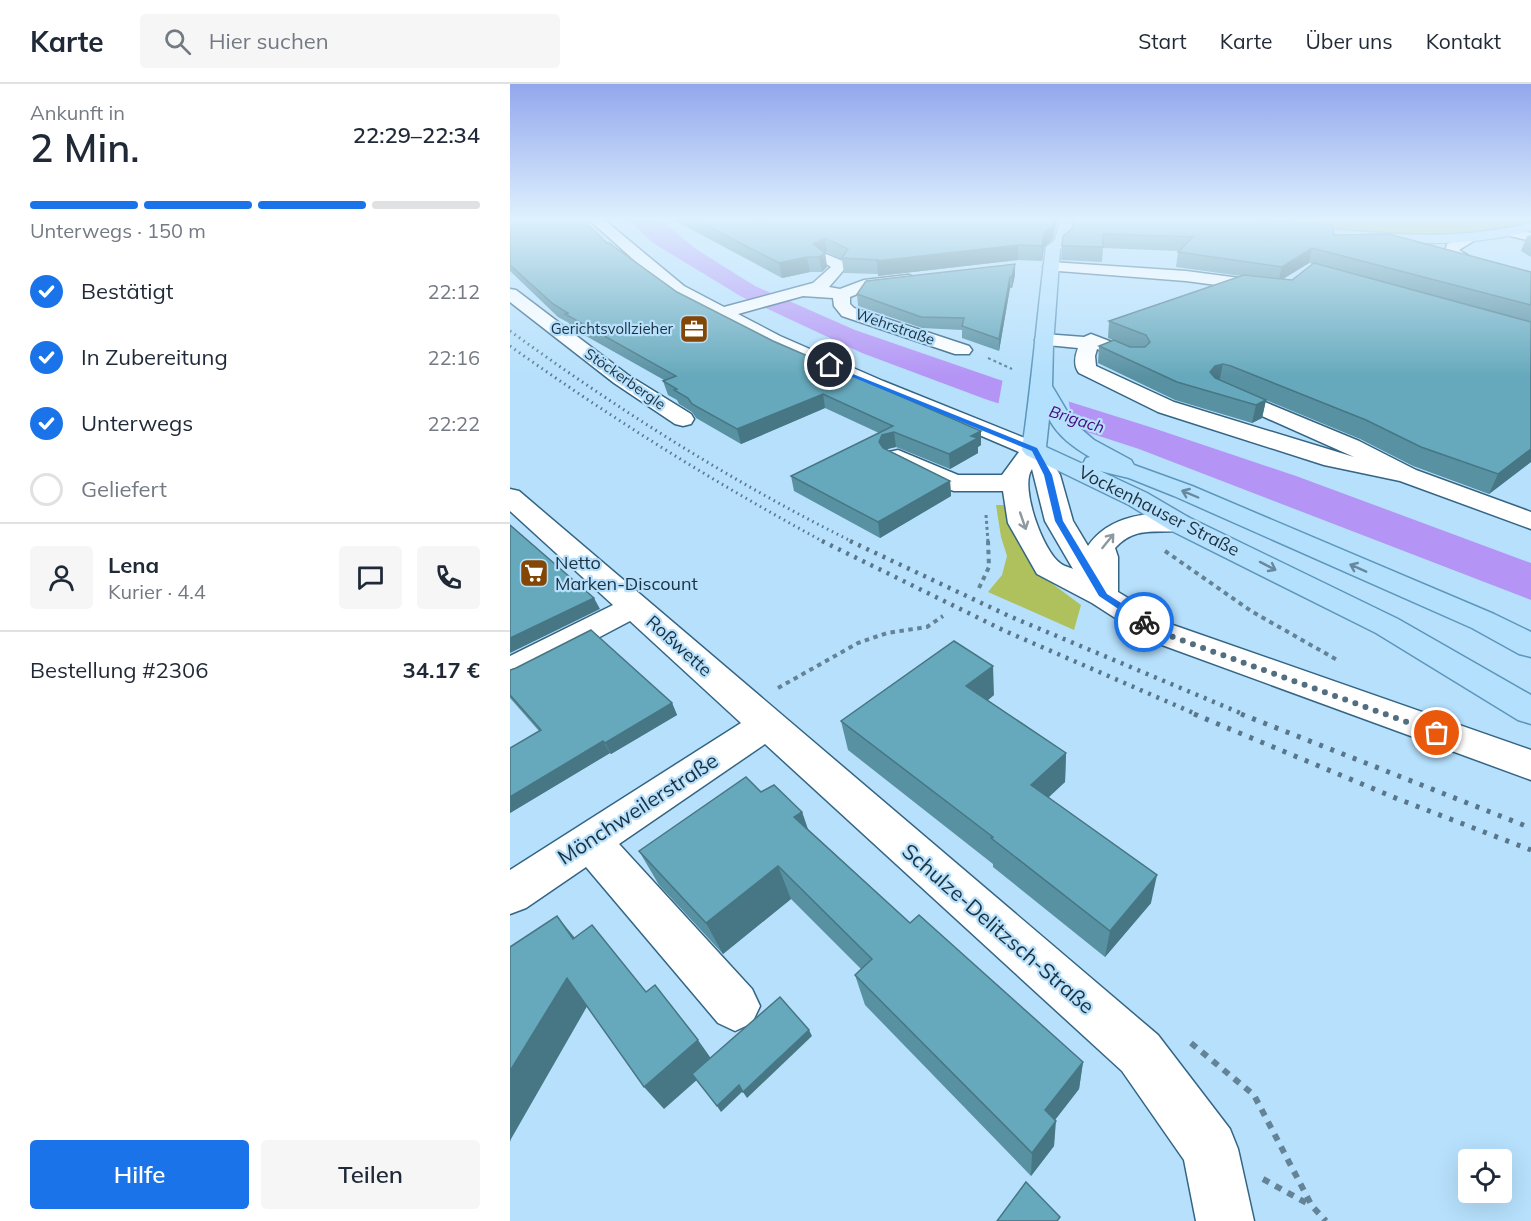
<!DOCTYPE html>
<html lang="de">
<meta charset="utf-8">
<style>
:root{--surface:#fff;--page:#f6f6f7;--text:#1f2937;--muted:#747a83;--line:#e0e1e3;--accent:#1a73e8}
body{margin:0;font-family:Mulish,sans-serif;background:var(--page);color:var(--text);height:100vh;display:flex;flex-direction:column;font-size:22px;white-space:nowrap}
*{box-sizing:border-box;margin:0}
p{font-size:20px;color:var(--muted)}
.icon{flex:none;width:33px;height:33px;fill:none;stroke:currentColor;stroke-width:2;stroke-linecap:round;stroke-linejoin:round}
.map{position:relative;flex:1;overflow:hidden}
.side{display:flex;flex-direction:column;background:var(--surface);width:510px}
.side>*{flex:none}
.buttons{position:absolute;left:948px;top:1065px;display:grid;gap:12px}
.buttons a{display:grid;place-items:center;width:54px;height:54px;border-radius:6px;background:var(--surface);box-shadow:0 6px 24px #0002;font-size:30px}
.pin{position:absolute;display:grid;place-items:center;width:51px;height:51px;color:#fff;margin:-26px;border:3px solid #fff;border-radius:50%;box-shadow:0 2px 6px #0007}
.courier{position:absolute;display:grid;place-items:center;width:60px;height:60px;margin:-30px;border:4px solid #1a73e8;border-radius:50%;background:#fff;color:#222;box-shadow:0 2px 8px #0007}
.headline em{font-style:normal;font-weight:600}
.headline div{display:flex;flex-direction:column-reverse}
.headline{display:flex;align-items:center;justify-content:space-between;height:102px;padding:0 30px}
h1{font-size:39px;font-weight:600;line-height:45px}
.bar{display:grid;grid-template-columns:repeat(4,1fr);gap:9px 6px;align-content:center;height:72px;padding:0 30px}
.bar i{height:8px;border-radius:4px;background:var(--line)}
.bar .active{background:var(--accent)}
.bar p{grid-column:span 4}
.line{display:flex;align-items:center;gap:15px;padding:0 30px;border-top:2px solid var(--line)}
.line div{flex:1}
.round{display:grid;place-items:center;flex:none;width:63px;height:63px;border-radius:6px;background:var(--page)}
ol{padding:0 30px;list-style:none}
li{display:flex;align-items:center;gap:18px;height:66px}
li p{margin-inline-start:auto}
li .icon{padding:6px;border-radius:50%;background:var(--accent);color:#fff;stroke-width:4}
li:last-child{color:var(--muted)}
li i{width:33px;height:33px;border:3px solid var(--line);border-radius:50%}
.primary-button{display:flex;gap:12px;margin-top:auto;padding:12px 30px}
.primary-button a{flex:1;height:69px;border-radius:6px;background:var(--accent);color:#fff;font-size:24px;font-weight:600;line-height:69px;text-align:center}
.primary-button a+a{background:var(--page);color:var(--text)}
header{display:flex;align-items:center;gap:36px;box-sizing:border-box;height:84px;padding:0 30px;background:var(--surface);border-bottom:2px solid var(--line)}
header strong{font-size:28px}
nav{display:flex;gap:33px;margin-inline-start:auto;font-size:21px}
.search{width:420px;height:54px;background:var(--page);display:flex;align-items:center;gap:15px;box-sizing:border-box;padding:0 21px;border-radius:6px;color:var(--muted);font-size:22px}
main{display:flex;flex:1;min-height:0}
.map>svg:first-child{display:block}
</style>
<header>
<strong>Karte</strong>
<div class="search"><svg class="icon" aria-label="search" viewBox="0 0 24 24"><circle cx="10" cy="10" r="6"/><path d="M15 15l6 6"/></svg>Hier suchen</div>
<nav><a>Start</a><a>Karte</a><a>Über uns</a><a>Kontakt</a></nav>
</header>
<main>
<section class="side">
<div class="headline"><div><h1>2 Min.</h1><p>Ankunft in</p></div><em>22:29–22:34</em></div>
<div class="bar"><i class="active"></i><i class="active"></i><i class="active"></i><i></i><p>Unterwegs · 150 m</p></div>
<ol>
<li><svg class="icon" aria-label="check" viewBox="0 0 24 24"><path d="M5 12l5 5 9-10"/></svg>Bestätigt<p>22:12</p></li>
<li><svg class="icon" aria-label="check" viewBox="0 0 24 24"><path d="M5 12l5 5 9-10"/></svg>In Zubereitung<p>22:16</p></li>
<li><svg class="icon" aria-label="check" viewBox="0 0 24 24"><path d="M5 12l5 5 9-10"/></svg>Unterwegs<p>22:22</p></li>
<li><i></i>Geliefert</li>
</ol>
<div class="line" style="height:108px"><a class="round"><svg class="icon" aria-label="person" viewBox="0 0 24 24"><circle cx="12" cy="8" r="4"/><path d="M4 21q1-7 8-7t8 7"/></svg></a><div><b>Lena</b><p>Kurier · 4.4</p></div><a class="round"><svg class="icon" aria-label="chat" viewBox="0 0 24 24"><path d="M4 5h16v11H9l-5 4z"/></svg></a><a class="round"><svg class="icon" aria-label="phone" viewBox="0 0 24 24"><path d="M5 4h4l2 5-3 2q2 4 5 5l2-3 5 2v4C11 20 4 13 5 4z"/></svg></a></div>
<div class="line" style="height:78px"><div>Bestellung #2306</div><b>34.17 €</b></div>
<div class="primary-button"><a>Hilfe</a><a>Teilen</a></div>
</section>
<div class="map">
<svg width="1021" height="1137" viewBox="0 0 1021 1137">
<rect width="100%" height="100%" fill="#b6e0fc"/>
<g fill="#aec15d">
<path d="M729 134H1021V138L986 148 907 152 731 139Z"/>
<path d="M486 421H496L515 465 544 501 571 521 564 546 478 508 492 491 497 472 491 453Z"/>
</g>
<path fill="#b494f5" d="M117 134H148L186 165 245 202 345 246 487 295 640 343 786 392 1021 479V516L629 365 475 315 352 269 232 213 143 159Z"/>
<path fill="#b6e0fc" d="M493 294 558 314 562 336 552 342 488 322Z"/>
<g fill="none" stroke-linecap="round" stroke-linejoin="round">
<g stroke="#346584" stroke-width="3">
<g id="minor">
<path d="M77 134H92L174 202 214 223 303 199 321 183 308 175 316 170 335 178 338 181 319 203 330 205 354 196 398 191 404 193 406 196 404 199 357 206 340 213V220L344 224 459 262 462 266 459 270H445L332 232 324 222 323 214 293 212 228 230 270 252 373 297 532 361 550 391 563 437 578 462C599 431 643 425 678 433L682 439 678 445C650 452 628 439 605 464L608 473V508L663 541 1021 666V696L641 557 582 519 527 490 498 439 493 407H444L435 404 379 378 376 373 379 368 388 366 448 391H492L509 368 256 260 162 210ZM522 385 535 437 563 485C559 483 553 482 550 479 533 467 509 402 522 385Z"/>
<path d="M1005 145 1021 149V157L1000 152 998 149 1000 146Z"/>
<path d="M960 151 967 155 949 166 962 174 989 183 991 186 989 189C973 193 944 180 935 168L937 160Z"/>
<path d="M541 178 676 187 760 198 768 203 760 208 676 197 536 186 533 183Z"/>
<path d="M0 205 6 206 118 291 181 330 184 335 181 340 173 342 165 340 104 299 0 218Z"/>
<path d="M534 250 574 253 581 250 633 270 636 274 633 278H619L587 265 585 272 586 282 664 318 844 373 707 312 703 308 707 304 714 302 721 304 849 357 906 386 1021 428V445L890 397 814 381 648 328 569 289C563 281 565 272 568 264L527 260 525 256 527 252Z"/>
<path d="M0 405 9 407 648 951 720 1045 728 1065 744 1137H686L674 1076 612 987 255 660 109 760 242 905 250 922 242 939 225 947 208 939 76 783 16 824 0 830V786L231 639 120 537 12 594 0 598V572L103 521 0 427Z"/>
</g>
</g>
<g stroke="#5d96ba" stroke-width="3">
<g id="major">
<path d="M542 134H558L563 139 559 158 550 165 543 261 542 302 564 339 584 356 621 376 624 381 682 402 984 530 1021 548V573L1009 570 962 544 664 412 619 394 590 387 637 409 678 433 888 535 1021 611V640L1008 636 866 549 658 445 619 421 516 371 512 366C522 298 527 231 536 163L545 156 549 140ZM539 335C548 352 563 363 580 373L576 374 573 380 536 363Z"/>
<path d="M1021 139V147C940 168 860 157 778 149L771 145 778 141C862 149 938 159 1021 139Z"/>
</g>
</g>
<path stroke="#648397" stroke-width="2" stroke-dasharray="3 3" stroke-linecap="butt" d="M478 274 502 285"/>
<path stroke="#648397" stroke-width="3" stroke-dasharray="3 3" stroke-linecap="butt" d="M476 431 478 458"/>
<g stroke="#648397" stroke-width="4" stroke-dasharray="4.5 4.5" stroke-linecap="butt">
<path d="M655 467 741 527 829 577"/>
<path d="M469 504 479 483 478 457"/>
<path d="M268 604 348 559 377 549 417 543 433 532"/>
</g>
<g stroke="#648397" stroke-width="6" stroke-dasharray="7 7" stroke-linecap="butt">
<path d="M681 959 744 1011 802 1122 816 1137"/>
<path d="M753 1095 802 1122"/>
</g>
<use href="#minor" fill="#fff" fill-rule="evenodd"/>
<use href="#major" fill="#b3e0fd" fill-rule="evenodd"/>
<g stroke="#59768a" stroke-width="3" stroke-dasharray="1.5 4" stroke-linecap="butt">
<path d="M0 247C109 326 222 398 343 458"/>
<path d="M0 262C101 334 205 399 314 458"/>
</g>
<g stroke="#59768a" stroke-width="4.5" stroke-dasharray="3 6" stroke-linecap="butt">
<path d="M312 457 495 547 688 631"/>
<path d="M340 457 499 532 735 631"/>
</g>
<g stroke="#59768a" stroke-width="5" stroke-dasharray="4 8" stroke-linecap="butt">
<path d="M684 630 888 715 1021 766"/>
<path d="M731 630 1021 744"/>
</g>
</g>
<g fill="#5891a2" fill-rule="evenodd">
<path d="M0 134 97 159 167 208 263 257 471 361 468 363V369L440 385 386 363 376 365 440 397 441 412 370 454 284 407 281 392 369 349 315 324 231 360 186 334 182 328 169 320 167 316 158 311 153 297 154 296 60 243 59 239 48 233 0 187Z"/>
<path d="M160 134H241L252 138H254L252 137 251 134H547L546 141 543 155 534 163 532 177 508 176 368 192V190L334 189 332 176 317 168 315 169 317 183 312 188H300L272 194Z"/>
<path d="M560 134H787L786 139 824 151 1021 188V378L979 410 903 382 850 355 756 316 752 334 742 339 665 316 588 279 589 262 620 263 598 254 599 237 731 192 666 183 668 168 669 167 593 164 592 178 551 176 553 152 562 145 563 137ZM799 179 803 180 782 196 773 195Z"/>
<path d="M1021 151V173L1011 167 1017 152Z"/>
<path d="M505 180V191L502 204H500L489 267 452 254V246L412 244 348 222 347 210Z"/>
<path d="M0 586 162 619 167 631 101 670 100 669 0 729V664L29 647 0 614Z"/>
<path d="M484 611 478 616 556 669 555 698 538 713 641 819 595 873 483 783V780L338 666 331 637Z"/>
<path d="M251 708 292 728 298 745 400 839 573 978 569 1005 545 1036 544 1062 521 1092 355 921 345 891 351 885 281 815 213 870 149 801 129 767Z"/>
</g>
<g fill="#477684">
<path d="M545 134H547L546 141 543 155 534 163 532 177V162L534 149Z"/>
<path d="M315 154 317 168 315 169 317 183 312 188 309 173 303 160Z"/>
<path d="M508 161V176L368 192 367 177Z"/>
<path d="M802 164 799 179 768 198 772 183Z"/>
<path d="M297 173 300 188 272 194 269 179Z"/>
<path d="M505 180V191L502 204V193Z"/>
<path d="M500 193V204L489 267V255Z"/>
<path d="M713 280 709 298 700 288 705 282Z"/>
<path d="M313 310 315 324 231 360 227 345Z"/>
<path d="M756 316 752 334 742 339 746 321Z"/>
<path d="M471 347V361L468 363V369L440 385 439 370 461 352Z"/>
<path d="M384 348 386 363 374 366 369 358 372 351Z"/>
<path d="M1021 365V378L979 410 988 390Z"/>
<path d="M440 397 441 412 370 454 368 438Z"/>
<path d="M84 514 90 525 0 569V554Z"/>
<path d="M483 582 484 611 458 632 456 602Z"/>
<path d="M162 619 167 631 101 670 95 659Z"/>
<path d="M93 657 100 669 0 729V713Z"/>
<path d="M556 669 555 698 521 730V701Z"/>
<path d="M292 728 303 761 284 733Z"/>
<path d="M268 782 281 815 213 870 196 839Z"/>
<path d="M647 791 641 819 595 873 600 847Z"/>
<path d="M47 832 69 859 63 855Z"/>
<path d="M57 894 79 919 1 1055 0 1058V987Z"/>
<path d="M299 946 302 952 237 1014 233 1008Z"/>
<path d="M188 956 205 980 154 1025 134 1003Z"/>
<path d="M573 978 569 1005 534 1050 535 1026Z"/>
<path d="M229 1001 233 1007 211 1028 207 1022Z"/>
<path d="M546 1037 544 1062 521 1092 522 1069Z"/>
</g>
<g fill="#66a9bc" stroke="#477684" stroke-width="1.5">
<path d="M0 134H71L97 159H99L167 208 263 257 471 347 461 352 468 354 439 370 384 348 372 351 369 358 373 364 440 397 368 438 281 392 383 342 313 310 227 345 182 320 178 314 164 306 167 305 153 297 166 292 55 230 58 229 43 220 0 181Z"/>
<path d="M182 134H241L252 138 261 134H545L543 141 534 149 532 162 508 161 367 177 368 176 332 174 338 165 315 154 303 160 315 169 309 173H297L269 179Z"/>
<path d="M564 134H719L823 141 824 151 879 150 1021 188V221L802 164 772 183 668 168 683 153 593 150V163L552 162 553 152 562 145Z"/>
<path d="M804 179 1021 238V365L988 390 911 363 856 336 721 282 713 280 705 282 700 288 705 294 756 316 746 321 667 298 589 262 604 256 620 263H635L640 258 636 251 599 237 734 191 782 196Z"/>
<path d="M505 180 502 193H500L489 255 452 242 454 234 411 233 347 210 356 197Z"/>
<path d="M0 441 84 514 0 554Z"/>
<path d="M81 546 162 619 95 659 93 657 0 713V664L31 646 0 611V586L6 584Z"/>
<path d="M444 557 483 582 456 602 556 669 521 701 647 791 600 847 481 754 483 753 331 637Z"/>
<path d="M236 693 251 708 264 701 292 728 284 733 400 839 409 831 573 978 535 1026 546 1037 522 1069 345 891 362 875 268 782 196 839 129 767Z"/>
<path d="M47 832 63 855 82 841 136 908 145 901 188 956 134 1003 57 894 0 987V863Z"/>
<path d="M270 913 299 946 233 1008 229 1001 207 1022 182 990Z"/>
<path d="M516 1098 550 1133 547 1137H487Z"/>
</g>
<defs><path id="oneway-shaft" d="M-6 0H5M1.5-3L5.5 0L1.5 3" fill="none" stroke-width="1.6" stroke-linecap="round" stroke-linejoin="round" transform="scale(1.5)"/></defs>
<g stroke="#68889e">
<use href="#oneway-shaft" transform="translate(680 410) rotate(-157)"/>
<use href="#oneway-shaft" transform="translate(758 482) rotate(27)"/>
<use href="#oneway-shaft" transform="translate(848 484) rotate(-156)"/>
</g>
<g stroke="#8e989f">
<use href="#oneway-shaft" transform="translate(513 437) rotate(71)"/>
<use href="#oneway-shaft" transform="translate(598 457) rotate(-51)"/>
</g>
<linearGradient id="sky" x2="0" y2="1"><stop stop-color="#93a7ed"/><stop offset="0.46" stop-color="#def1fe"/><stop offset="1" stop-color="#def1fe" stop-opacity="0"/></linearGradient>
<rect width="1021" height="293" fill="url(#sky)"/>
<path fill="#1a73e8" d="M318 280 527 364 542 391 553 437 597 510 638 536V540H631L589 512 545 437 534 391 522 367 318 283Z"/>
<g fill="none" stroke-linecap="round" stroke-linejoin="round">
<path stroke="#526e81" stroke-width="6" stroke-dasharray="0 10.8" d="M634 538 652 549 927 649"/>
</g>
<defs>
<g id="office-square" transform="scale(1.5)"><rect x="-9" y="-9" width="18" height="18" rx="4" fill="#844605" stroke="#b6e0fc"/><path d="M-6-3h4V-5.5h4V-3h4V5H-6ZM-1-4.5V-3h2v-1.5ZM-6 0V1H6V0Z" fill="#fff"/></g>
<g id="supermarket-square" transform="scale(1.5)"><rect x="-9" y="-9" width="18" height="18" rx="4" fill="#844605" stroke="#b6e0fc"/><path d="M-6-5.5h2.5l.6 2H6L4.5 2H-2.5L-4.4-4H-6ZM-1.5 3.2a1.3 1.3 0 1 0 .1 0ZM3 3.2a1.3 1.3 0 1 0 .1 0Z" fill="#fff"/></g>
</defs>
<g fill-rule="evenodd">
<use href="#office-square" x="184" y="245"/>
<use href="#supermarket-square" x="24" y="489"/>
</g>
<g text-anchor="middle" stroke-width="4.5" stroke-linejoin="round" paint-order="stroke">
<g font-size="15" fill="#1c313f" stroke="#b6e0fc">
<text transform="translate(385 243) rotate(19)" y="5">Wehrstraße</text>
<text transform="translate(115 295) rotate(35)" y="5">Stöckerbergle</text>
</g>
<g font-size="15" fill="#1c313f" stroke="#b6e0fc" text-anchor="end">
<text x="163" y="250">Gerichtsvollzieher</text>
</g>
<g font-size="16" font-style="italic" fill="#450b80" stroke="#b6e0fc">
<text transform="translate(567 335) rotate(18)" y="6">Brigach</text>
</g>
<g font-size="18" fill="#1c313f" stroke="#b6e0fc">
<text transform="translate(649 427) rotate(27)" y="6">Vockenhauser Straße</text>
<text transform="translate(169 562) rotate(42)" y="6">Roßwette</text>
</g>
<g font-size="18" fill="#1c313f" stroke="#b6e0fc" text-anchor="start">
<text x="45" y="485">Netto<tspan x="45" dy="21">Marken-Discount</tspan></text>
</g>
<g font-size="21" fill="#1c313f" stroke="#b6e0fc">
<text transform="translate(128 725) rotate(-33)" y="7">Mönchweilerstraße</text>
<text transform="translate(488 845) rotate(41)" y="7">Schulze-Delitzsch-Straße</text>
</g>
</g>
</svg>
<div class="buttons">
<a><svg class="icon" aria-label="locate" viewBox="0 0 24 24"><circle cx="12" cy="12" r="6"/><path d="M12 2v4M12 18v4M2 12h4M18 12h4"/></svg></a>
</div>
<div class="pin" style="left:927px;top:649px;background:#ea580c"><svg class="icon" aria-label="bag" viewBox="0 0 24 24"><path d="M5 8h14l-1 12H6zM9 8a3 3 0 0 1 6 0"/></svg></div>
<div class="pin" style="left:320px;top:281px;background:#1f2937"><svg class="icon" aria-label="home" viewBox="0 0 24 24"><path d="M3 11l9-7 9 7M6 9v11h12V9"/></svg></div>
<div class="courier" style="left:634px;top:538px"><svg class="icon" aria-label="bike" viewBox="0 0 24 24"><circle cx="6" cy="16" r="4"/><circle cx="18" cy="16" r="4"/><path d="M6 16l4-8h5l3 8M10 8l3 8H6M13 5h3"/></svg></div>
</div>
</main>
